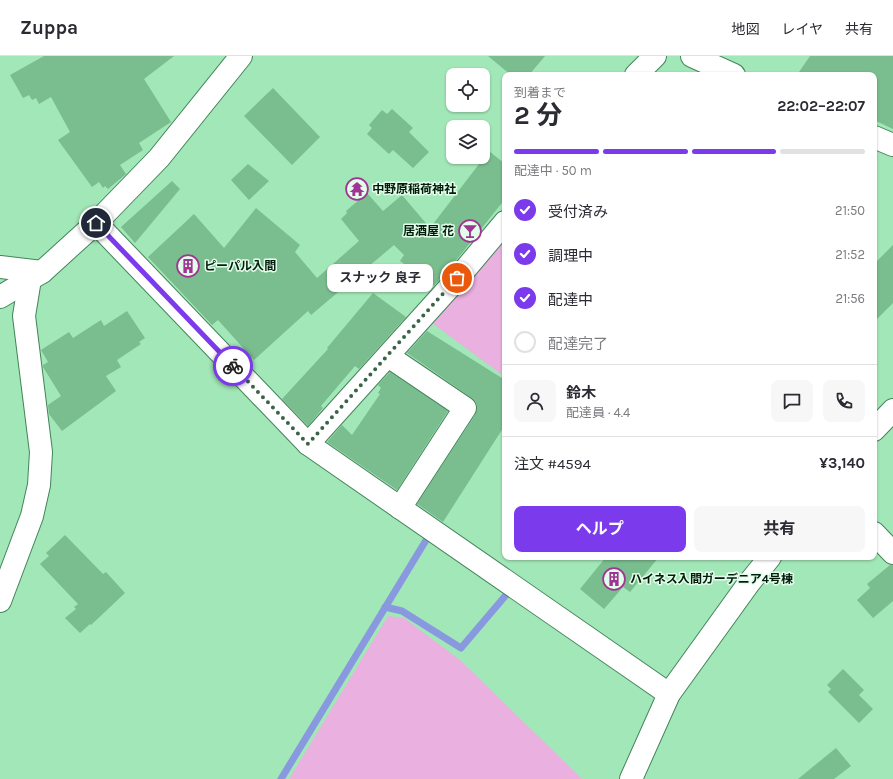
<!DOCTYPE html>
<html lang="ja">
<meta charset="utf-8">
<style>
:root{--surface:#fff;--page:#f7f7f7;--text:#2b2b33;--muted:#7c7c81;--line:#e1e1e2;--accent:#7c3aed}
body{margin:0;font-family:Karla,"Noto Sans JP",sans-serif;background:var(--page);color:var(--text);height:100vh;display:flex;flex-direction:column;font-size:15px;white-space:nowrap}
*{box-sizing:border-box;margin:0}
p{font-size:13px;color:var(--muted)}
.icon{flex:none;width:22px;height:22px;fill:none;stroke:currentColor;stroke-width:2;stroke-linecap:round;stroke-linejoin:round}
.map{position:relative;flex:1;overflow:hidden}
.sheet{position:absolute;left:502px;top:16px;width:375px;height:488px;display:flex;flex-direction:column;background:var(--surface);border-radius:8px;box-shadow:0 1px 3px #0004}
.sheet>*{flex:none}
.fabs{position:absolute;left:446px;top:12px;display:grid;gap:8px}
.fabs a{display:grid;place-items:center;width:44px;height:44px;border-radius:8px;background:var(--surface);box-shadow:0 1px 3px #0004;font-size:20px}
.pin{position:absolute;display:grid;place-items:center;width:34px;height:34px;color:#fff;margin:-17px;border:2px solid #fff;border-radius:50%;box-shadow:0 1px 4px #0007}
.courier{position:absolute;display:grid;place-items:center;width:40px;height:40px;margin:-20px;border:3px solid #7c3aed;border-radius:50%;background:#fff;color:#222;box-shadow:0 1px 5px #0007}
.bubble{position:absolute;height:28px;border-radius:8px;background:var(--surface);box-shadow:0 1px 3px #0004;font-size:13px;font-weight:700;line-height:28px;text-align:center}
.head em{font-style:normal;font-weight:700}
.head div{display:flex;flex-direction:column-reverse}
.head{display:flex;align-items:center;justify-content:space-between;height:68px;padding:0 12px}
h1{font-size:26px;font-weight:700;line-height:30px}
.bar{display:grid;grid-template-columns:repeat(4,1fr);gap:6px 4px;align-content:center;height:48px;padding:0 12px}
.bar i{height:5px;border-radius:3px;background:var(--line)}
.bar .active{background:var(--accent)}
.bar p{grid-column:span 4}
.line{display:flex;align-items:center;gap:10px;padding:0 12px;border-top:1px solid var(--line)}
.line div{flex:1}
.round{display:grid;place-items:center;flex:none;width:42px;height:42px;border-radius:8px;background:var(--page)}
ol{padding:0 12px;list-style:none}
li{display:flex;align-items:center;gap:12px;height:44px}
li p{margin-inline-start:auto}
li .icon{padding:4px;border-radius:50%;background:var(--accent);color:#fff;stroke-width:4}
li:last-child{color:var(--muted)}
li i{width:22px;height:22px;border:2px solid var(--line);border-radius:50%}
.cta{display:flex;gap:8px;margin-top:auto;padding:8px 12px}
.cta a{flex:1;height:46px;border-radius:8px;background:var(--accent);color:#fff;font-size:16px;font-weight:700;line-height:46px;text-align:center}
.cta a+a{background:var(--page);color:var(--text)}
header{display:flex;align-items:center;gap:24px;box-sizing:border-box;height:56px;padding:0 20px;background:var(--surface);border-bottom:1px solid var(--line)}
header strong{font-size:19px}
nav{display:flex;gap:22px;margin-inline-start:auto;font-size:14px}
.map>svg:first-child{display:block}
</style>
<header>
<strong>Zuppa</strong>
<nav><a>地図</a><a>レイヤ</a><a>共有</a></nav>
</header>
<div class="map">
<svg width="893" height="723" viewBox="0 0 893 723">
<rect width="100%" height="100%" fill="#a2e7b7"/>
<g fill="#eab0df">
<path d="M505 180V321L432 267 476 218Z"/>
<path d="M388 560 404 562 460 604 582 723H289Z"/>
</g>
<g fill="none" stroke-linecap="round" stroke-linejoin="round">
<g stroke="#8999e0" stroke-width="7">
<path d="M385 551 402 555 461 592 512 532"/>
<path d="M281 723 431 476"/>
</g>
</g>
<g fill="#7abd8e">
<path d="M44 0H174L144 23 171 66 139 87 143 94 120 109 126 118 108 133 105 130 103 132 99 126 92 131 58 84 70 76 51 41 39 48 36 42 32 44 29 39 23 42 10 19Z"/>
<path d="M488 0H545L529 19H511Z"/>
<path d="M810 0H893V73L874 64V19H797Z"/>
<path d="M273 32 320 81 292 109 244 60Z"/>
<path d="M392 53 413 72 409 76 429 96 413 112 393 94 389 98 367 78 372 72 369 69 382 54 387 58Z"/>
<path d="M489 95 505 108V143L462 197 434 230 400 205 404 199 394 189 311 259 308 255 254 304 218 264 212 269 148 201 194 158 224 192 256 152 300 189 295 196 317 222 359 185 341 163 347 157 346 155 367 137 383 155 402 139 430 172Z"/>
<path d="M248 108 269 125 249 144 231 124Z"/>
<path d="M172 125 180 133 135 187 121 171Z"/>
<path d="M893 189V247L874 266V208Z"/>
<path d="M373 237 406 261 359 313 355 310 321 350 323 352 308 370 282 343 328 293 327 292Z"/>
<path d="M127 255 145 282 139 286 141 288 117 304 121 311 106 320 116 335 62 375 49 358 48 349 61 340 43 311V309L48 306 41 294 69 276 73 282 101 264 104 270Z"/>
<path d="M427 275 505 324V369L443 466 417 448 475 359 477 352 476 346 472 342 407 297Z"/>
<path d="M390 316 448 355 397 434 327 386 342 369 352 379 380 338 378 337 381 332 378 329Z"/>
<path d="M65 479 103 518 106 516 125 537 91 569 90 568 80 577 65 562 76 553 74 551 78 548 40 508 49 500 46 497Z"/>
<path d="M606 501H659L630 536 623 531 604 553 580 533Z"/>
<path d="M890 509H893V545L873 562 857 544 870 532 867 528Z"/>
<path d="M843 613 864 634 859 639 873 653 859 667 828 636 831 633 827 629Z"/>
<path d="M836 692 851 710 834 723H798Z"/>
</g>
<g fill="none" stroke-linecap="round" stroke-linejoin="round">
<g stroke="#43855a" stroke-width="24">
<g id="minor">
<path d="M692 0 734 19"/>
<path d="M636 19 655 0"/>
<path d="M874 81 893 89"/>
<path d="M96 167 308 388 669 638"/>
<path d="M0 211 42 216"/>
<path d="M0 241 42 216 96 167 159 102 241 0"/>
<path d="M388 300 465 352 400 452"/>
<path d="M874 374 893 354"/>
<path d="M308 388 457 223 505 166"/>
<path d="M874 477 893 497"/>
<path d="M0 545 32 460 39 429 41 396 24 260 30 223"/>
<path d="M631 723 669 638 749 527 770 501"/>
</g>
</g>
<use href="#minor" stroke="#fff" stroke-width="22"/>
</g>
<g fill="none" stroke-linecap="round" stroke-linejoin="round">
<path stroke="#3a6448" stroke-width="4" stroke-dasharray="0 7.2" d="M233 310 308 388 457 222"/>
<path stroke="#7c3aed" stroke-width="5" d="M96 167 233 310"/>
</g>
<defs>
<g id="temple-ring" transform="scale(1.15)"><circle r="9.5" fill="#e2fde9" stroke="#a03393" stroke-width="1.5"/><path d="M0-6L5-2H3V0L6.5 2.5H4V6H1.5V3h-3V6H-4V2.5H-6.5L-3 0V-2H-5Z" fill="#a03393"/></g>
<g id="bar-ring" transform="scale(1.15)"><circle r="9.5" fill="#e2fde9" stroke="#a03393" stroke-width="1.5"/><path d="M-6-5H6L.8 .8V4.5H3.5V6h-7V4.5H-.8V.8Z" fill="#a03393"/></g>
<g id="building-ring" transform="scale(1.15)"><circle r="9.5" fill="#e2fde9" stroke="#a03393" stroke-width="1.5"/><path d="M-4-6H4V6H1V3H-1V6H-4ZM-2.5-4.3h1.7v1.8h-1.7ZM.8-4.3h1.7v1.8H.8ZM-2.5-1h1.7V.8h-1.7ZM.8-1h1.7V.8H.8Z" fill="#a03393"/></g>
</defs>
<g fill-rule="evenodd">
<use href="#temple-ring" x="357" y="133"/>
<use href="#bar-ring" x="470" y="175"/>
<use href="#building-ring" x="188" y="210"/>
<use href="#building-ring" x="614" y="523"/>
</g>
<g text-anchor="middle" stroke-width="3" stroke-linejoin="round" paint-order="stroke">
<g font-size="12" font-weight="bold" fill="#021d0c" stroke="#e2fde9" text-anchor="start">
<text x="372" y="137">中野原稲荷神社</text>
<text x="454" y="179" text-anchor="end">居酒屋 花</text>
<text x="204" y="214">ピーパル入間</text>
<text x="630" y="527">ハイネス入間ガーデニア4号棟</text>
</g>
</g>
</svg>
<div class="fabs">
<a><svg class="icon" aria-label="locate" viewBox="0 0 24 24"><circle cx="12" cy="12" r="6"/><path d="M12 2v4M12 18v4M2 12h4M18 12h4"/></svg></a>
<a><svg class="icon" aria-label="layers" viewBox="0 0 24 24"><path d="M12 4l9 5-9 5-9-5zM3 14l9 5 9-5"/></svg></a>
</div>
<div class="pin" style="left:457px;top:222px;background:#ea580c"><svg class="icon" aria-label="bag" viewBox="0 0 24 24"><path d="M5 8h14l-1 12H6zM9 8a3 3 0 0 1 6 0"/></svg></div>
<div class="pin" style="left:96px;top:167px;background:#1f2937"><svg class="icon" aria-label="home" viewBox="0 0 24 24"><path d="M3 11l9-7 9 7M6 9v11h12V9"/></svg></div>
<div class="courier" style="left:233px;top:310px"><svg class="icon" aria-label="bike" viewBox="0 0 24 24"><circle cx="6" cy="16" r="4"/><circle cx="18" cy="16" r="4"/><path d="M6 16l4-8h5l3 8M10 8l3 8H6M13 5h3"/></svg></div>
<div class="bubble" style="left:327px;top:208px;width:106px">スナック 良子</div>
<section class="sheet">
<div class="head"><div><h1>2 分</h1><p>到着まで</p></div><em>22:02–22:07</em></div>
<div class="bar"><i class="active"></i><i class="active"></i><i class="active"></i><i></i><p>配達中 · 50 m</p></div>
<ol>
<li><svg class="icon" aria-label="check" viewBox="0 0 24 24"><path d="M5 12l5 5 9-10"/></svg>受付済み<p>21:50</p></li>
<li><svg class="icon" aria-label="check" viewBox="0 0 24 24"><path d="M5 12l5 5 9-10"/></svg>調理中<p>21:52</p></li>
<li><svg class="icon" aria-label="check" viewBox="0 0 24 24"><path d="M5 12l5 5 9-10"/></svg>配達中<p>21:56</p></li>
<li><i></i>配達完了</li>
</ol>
<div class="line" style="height:72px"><a class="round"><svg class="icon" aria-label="person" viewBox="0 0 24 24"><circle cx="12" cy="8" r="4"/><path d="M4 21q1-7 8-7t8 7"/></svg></a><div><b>鈴木</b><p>配達員 · 4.4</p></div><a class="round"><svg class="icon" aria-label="chat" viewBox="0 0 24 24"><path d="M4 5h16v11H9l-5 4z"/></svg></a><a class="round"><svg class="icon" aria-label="phone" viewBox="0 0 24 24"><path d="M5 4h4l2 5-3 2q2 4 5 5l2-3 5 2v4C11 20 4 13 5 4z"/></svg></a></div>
<div class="line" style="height:52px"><div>注文 #4594</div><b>¥3,140</b></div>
<div class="cta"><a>ヘルプ</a><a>共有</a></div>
</section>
</div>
